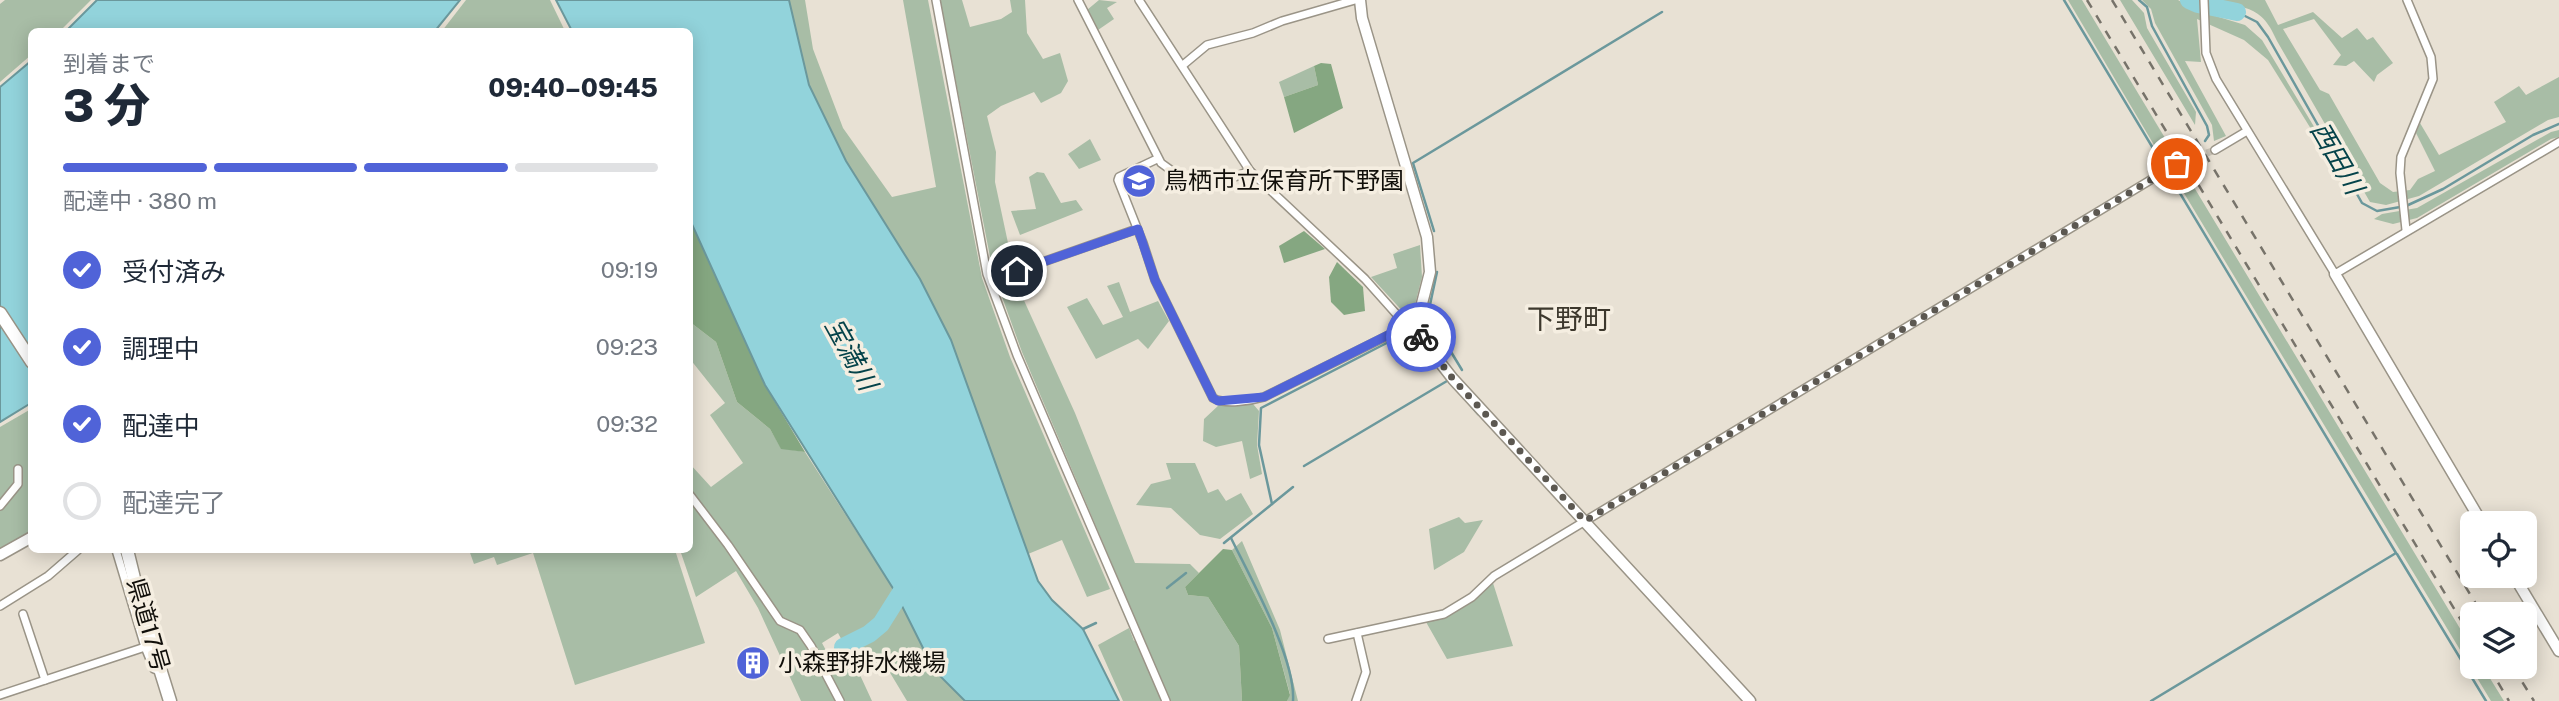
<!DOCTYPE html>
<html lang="ja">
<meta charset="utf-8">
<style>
:root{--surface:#fff;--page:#f6f6f7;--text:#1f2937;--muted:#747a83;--line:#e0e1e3;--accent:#5063d8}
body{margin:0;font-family:"Public Sans","Noto Sans JP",sans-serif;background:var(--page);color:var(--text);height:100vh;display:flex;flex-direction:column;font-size:26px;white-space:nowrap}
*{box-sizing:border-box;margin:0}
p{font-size:23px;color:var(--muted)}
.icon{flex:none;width:38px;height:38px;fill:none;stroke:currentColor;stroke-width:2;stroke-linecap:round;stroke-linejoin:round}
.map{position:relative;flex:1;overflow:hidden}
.drawer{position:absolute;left:28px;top:28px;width:665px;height:525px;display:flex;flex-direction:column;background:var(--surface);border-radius:10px;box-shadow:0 4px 18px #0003}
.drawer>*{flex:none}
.controls{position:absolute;left:2460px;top:511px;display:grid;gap:14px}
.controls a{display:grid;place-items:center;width:77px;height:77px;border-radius:10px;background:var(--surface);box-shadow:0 4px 18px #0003;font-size:35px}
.pin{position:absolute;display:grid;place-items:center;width:60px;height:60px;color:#fff;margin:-30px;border:4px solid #fff;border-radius:50%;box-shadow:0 2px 7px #0007}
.courier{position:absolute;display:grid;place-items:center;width:70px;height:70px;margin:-35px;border:5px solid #5063d8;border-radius:50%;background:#fff;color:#222;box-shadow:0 2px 9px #0007}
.overview em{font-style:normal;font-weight:800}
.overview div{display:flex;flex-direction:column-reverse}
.overview{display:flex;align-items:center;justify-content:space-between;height:119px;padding:0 35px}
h1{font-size:46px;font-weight:800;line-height:52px}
.bar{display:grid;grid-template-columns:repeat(4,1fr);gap:10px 7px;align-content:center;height:84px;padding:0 35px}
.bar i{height:9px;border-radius:5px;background:var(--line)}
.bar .active{background:var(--accent)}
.bar p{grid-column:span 4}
ol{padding:0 35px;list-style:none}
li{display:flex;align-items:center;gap:21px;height:77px}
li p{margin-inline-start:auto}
li .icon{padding:7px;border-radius:50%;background:var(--accent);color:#fff;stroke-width:4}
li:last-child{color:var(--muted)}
li i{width:38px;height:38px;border:4px solid var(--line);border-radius:50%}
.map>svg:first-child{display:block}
</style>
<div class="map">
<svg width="2559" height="701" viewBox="0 0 2559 701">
<rect width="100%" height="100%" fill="#e8e1d4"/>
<g fill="#a8bda6" fill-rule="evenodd">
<path d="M5 0H91L60 31 32 32 31 55 0 82V4Z"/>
<path d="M466 0H550L565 31H442Z"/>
<path d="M789 0H805L813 49 843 128 892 197 936 187 903 0H928L982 278 1010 357 1110 589 1087 597 1062 540 1028 554 951 340 920 279 846 161 809 85Z"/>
<path d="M940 0H962L970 27 1001 19 1012 12 1010 0H1025L1027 33 1043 59 1060 53 1068 81 1061 93 1041 103 1034 92 1001 106 987 116 996 152 995 182 1017 285 1075 413 1135 563 1190 564 1199 573 1185 587 1188 595 1208 597 1239 646 1242 701H1123L1098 645 1129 628 1134 641 1143 637 1022 352 993 272Z"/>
<path d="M1099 0 1117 2 1107 8 1114 19 1098 30 1087 10Z"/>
<path d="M2068 0H2082L2171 148 2164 152 2157 150Z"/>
<path d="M2120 0H2132L2144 13 2147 28 2196 112 2195 125Z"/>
<path d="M2142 0H2178L2196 10 2245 25 2262 40 2319 135 2321 145 2268 60 2244 40 2197 19 2201 62 2185 61 2226 136 2214 141 2212 125 2155 23 2151 9Z"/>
<path d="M2200 0H2265L2278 25 2313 12 2342 38 2357 28 2367 40 2373 37 2393 63 2377 75 2374 82 2354 61 2346 66 2333 65 2341 55 2314 19 2283 29 2320 90 2329 94 2380 183 2393 192 2410 190 2418 179 2435 171 2416 133 2420 123 2439 155 2506 122 2494 102 2519 86 2526 95 2559 77V117L2548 120 2419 196 2386 205 2370 202 2277 41C2260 0 2240 9 2200 0Z"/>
<path d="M1314 66 1318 85 1284 97 1279 82Z"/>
<path d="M2559 130V137L2551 139 2417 218 2393 224 2374 219 2382 214 2417 208 2551 132Z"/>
<path d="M1090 139 1101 160 1079 169 1068 154Z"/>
<path d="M2183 169 2473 650V667H2483L2504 701H2491L2173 175Z"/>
<path d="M1037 172 1044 173 1061 203 1076 200 1083 210 1020 235 1011 211 1036 209 1029 177Z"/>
<path d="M1420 245 1422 277 1412 316H1407L1371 277 1397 268 1393 254Z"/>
<path d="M1119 282 1130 312 1158 301 1169 321 1148 349 1138 339 1096 359 1067 307 1087 298 1103 325 1123 317 1107 286Z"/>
<path d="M690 322 716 342 737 402 770 429 781 448 805 452 894 590 934 670 965 701H907L886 666 860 675 872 701H801L758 608 736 571 696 597 680 550H690V464L711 487 743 463 710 415 725 403 690 359ZM838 633 854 663 837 671 822 643Z"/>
<path d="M1253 404 1259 411 1257 445 1262 474 1250 479 1242 441 1216 447 1203 441 1204 419 1219 405Z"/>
<path d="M31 409V532L0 551V427Z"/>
<path d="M1166 463H1195L1208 493 1218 489 1226 501 1241 493 1253 514 1220 539 1200 535 1171 508 1136 505 1151 484 1171 479Z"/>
<path d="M1459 517 1465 523 1483 520 1464 552 1434 570 1429 529Z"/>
<path d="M1242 541 1280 630 1298 701H1287L1290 694 1272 628 1232 550Z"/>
<path d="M469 550H675L705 643 575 685 533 553 497 565 494 557 474 564Z"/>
<path d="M1493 583 1513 646 1447 659 1426 622C1454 614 1472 602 1493 583Z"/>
</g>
<g fill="#85a781">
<path d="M1321 63 1331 64 1343 108 1294 133 1284 97 1318 85 1314 66Z"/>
<path d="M690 220 765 385 805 452 781 449 770 429 737 402 716 342 690 322Z"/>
<path d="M1304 231 1325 249 1284 263 1279 246Z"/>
<path d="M1337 262 1363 287 1365 311 1344 315 1331 302 1329 277Z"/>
<path d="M1223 549 1232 550 1272 628 1290 695 1287 701H1242L1239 646 1208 597 1188 595 1185 587Z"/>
</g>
<g fill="#92d3db" stroke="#6b989c" stroke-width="2">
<path d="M97 0H460L435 31H66Z"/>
<path d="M556 0H789L809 85 846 161 920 279 951 340 1038 581 1052 600 1083 629 1119 701H965L934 670 894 590 765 385 690 220V32L572 31Z"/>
<path d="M31 61V403L0 422V87Z"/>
</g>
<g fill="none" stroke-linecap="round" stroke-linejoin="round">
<g stroke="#6b989c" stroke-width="2.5">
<path d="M2064 0 2396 553 2151 701"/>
<path d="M2139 0 2147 7 2152 26 2207 126 2209 135 2205 141"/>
<path d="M2237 12 2257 22 2268 37 2362 203 2377 211 2406 206 2443 189 2533 135 2559 124"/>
<path d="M2162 164 2163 160 2170 155"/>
<path d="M1434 231 1413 163 1662 12"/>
<path d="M1437 272 1428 314 1462 370"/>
<path d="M1471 406 1478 414"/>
<path d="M1304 466 1447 381"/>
<path d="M1272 504 1259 445 1261 408 1404 334"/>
<path d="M1231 538C1250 577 1296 659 1293 701"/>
<path d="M1224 543 1293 487"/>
<path d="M2397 554 2486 701"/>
<path d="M1167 588 1186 573"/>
<path d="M1083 629 1096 623"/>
</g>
<g stroke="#92d3db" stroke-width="18">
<path d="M2189 0 2198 4 2237 12"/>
<path d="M843 647 869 634 881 624 910 578"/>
</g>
<path stroke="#c8c2b6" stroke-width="7" stroke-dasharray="7 3.5" stroke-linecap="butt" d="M2177 164 2215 150"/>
<g stroke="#9a9487" stroke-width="10">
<g id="street">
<path d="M936 0 987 274 1017 355 1166 701"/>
<path d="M1078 0 1161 163 1186 181 1211 186 1250 171"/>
<path d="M1139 0 1250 171 1365 279 1407 326"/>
<path d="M2204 0 2206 53 2216 79 2335 274 2559 142"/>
<path d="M1183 65 1207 45 1253 33 1282 21 1355 0"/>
<path d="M2215 150 2247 131"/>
<path d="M1157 159 1119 177 1118 180 1143 243 1155 280 1213 398C1225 405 1250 401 1264 397L1407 326 1416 327"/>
<path d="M2406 230 2400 173 2401 157 2433 79 2431 57 2407 0"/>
<path d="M1017 271 1137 229"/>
<path d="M690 495 728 545 780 621 800 630 811 646 840 701"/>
<path d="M0 506 18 484V469"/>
<path d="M116 550 145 647 154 669 160 671"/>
<path d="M0 606 48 576 78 550"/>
<path d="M23 614 45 680"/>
<path d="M1328 639 1444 614 1472 597 1494 576 2177 164"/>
<path d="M0 695 145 647"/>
<path d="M1356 701 1366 672 1357 633"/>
</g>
</g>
<g stroke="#9a9487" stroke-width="13">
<g id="secondary">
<path d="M1360 0 1362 18 1427 237 1430 272 1416 327 1420 337 1453 379 1750 701"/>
<path d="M2335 274 2482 523"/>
<path d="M0 555 32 537"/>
<path d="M2514 576 2559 651"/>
</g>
</g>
<g stroke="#9a9487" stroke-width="15">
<g id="primary">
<path d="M0 313 32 362"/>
<path d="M127 550 142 611 170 701"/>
</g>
</g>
<use href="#street" stroke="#fff" stroke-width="7"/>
<use href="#secondary" stroke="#fff" stroke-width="10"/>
<use href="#primary" stroke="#fff" stroke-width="12"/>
<g stroke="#77736a" stroke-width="2.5" stroke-dasharray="9 9" stroke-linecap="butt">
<path d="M2087 0 2473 640"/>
<path d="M2112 0 2482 614"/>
<path d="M2489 667 2509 701"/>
<path d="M2513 667 2534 701"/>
</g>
</g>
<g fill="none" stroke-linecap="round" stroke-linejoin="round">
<path stroke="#5c5851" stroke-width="7" stroke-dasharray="0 12.6" d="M1421 337 1453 379 1585 521 2177 164"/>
<path stroke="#5063d8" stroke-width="9" d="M1017 271 1138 229 1155 280 1213 398 1218 401 1264 397 1406 326 1416 327 1421 337"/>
</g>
<defs>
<g id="school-disc" transform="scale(1.75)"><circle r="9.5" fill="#5063d8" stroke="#f5eee1"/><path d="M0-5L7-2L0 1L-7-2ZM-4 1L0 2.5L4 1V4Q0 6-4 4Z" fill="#fff"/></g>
<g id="building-disc" transform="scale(1.75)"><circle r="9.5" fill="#5063d8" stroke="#f5eee1"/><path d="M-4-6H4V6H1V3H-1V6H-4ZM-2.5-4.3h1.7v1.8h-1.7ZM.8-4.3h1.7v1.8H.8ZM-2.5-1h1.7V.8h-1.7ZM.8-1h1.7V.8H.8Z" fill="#fff"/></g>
</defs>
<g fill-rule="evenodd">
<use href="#school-disc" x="1139" y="181"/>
<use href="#building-disc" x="753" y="663"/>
</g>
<g text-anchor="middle" stroke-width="7" stroke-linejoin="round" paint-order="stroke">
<g font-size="24" fill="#110f0a" stroke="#f5eee1" text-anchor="start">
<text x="1164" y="189">鳥栖市立保育所下野園</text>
<text x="778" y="671">小森野排水機場</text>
</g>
<g font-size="24" fill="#110f0a" stroke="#f5eee1">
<text transform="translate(148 625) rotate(74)" y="8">県道17号</text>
</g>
<g font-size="26" font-style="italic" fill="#05434a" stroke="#f5eee1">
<text transform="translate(2337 158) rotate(60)" y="9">西田川</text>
<text transform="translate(851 354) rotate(61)" y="9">宝満川</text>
</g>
<g font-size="28" fill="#3d382d" stroke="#f5eee1">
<text x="1569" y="329">下野町</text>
</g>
</g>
</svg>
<div class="controls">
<a><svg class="icon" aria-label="locate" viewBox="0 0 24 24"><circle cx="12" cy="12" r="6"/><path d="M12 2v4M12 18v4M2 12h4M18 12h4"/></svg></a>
<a><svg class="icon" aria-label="layers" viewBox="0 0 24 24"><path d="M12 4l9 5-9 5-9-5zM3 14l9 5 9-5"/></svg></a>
</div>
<div class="pin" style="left:2177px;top:164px;background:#ea580c"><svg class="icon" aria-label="bag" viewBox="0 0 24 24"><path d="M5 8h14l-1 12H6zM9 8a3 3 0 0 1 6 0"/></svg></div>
<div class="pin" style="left:1017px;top:271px;background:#1f2937"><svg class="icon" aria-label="home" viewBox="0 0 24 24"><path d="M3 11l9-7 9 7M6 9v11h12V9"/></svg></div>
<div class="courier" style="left:1421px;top:337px"><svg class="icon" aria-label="bike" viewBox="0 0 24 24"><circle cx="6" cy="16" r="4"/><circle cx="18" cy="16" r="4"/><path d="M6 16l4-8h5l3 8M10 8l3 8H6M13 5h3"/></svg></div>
<section class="drawer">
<div class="overview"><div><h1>3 分</h1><p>到着まで</p></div><em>09:40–09:45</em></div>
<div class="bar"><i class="active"></i><i class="active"></i><i class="active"></i><i></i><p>配達中 · 380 m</p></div>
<ol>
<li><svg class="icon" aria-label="check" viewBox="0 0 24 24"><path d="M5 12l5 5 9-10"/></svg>受付済み<p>09:19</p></li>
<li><svg class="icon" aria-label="check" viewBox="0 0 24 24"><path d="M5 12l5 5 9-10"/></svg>調理中<p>09:23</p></li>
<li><svg class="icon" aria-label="check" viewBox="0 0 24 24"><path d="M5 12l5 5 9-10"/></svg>配達中<p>09:32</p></li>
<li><i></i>配達完了</li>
</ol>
</section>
</div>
